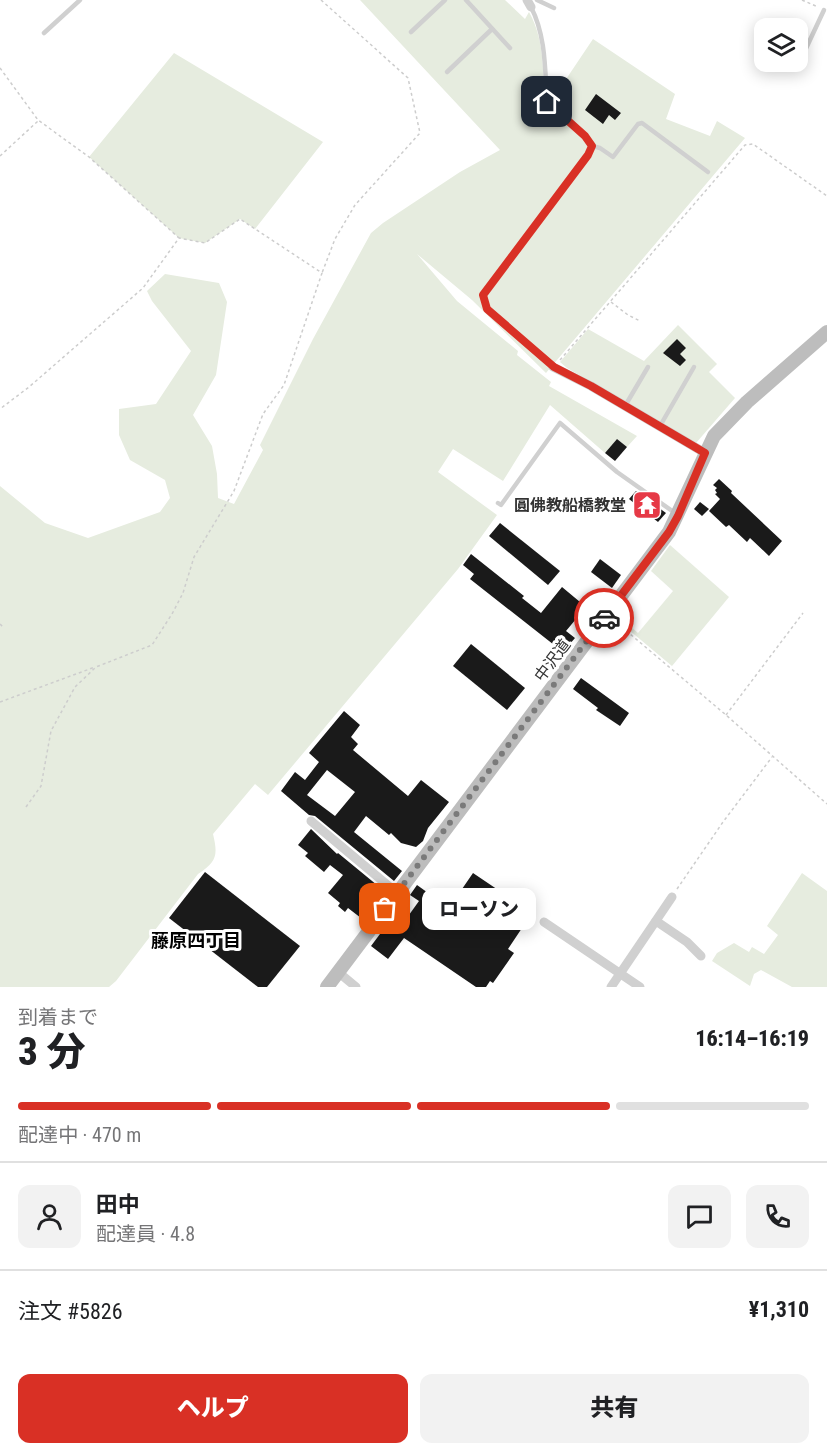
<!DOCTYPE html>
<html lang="ja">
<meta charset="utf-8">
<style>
:root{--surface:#fff;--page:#f2f2f2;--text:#202124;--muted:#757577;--line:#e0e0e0;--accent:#d93025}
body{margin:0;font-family:"Roboto Condensed","Noto Sans JP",sans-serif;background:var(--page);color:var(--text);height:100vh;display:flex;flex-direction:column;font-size:22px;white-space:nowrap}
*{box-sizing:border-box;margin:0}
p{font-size:20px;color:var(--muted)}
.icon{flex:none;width:33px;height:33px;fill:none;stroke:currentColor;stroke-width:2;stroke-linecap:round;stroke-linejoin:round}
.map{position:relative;height:987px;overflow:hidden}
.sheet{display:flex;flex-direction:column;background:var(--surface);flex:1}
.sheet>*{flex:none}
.tools{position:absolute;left:754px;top:18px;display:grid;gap:12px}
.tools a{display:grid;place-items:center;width:54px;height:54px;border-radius:12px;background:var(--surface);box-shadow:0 3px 15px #0003;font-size:30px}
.pin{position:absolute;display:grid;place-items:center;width:51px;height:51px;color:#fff;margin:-26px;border-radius:12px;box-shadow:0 3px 9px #0006}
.courier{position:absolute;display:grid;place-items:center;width:60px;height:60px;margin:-30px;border:4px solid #d93025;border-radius:50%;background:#fff;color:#222;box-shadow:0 2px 8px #0007}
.bubble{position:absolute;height:42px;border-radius:12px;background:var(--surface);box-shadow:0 3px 15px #0003;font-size:20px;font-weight:800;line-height:42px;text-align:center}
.overview em{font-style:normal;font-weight:800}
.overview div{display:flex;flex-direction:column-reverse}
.overview{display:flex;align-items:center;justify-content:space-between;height:102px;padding:0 18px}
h1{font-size:39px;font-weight:800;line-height:45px}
.bar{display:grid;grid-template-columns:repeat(4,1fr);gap:9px 6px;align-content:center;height:72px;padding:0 18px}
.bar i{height:8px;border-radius:4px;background:var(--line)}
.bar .on{background:var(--accent)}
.bar p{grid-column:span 4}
.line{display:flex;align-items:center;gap:15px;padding:0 18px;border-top:2px solid var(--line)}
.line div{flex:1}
.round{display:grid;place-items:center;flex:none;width:63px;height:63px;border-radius:12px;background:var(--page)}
.primary-button{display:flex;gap:12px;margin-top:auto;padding:12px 18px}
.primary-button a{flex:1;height:69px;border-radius:12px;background:var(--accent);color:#fff;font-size:24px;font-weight:800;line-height:69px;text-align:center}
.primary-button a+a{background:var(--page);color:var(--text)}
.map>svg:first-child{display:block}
</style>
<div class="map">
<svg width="827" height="987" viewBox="0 0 827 987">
<rect width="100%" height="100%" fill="#fff"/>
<g fill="#e6ecdf">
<path d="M360 0H505L525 19 529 12C546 42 543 78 544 112L593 39 675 94 666 119 710 136 717 121 745 138 546 373 472 300 417 254 457 301 518 351 517 355 551 382 549 386 637 436 627 447 617 439 605 453 550 405 503 481 453 449 438 472 497 515 458 569 268 795 255 784 213 834C218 855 217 862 198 874L116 981 109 987H0V486L45 523 88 538 160 512 170 498 165 480 130 460 119 435V409L156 404 191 351 152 301 147 291 165 274 219 283 227 302 216 375 193 415 212 446 217 474 218 498 234 504 263 450 260 445 313 339 371 233 383 223 460 172 500 150Z"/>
<path d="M174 53 323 142 255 229 240 219 205 243 179 238 89 157Z"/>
<path d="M678 325 717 364 709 372 735 398 696 443 567 368 560 362 588 329 644 361Z"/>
<path d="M670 545 729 597 672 666 623 625 622 611 634 621 630 626 638 633 673 591 651 571Z"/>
<path d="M802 873 827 891V987H792L761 970 754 974 750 986 712 961 717 953 734 943 749 952 752 947 764 954 778 935 767 926Z"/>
</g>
<g fill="#1a1a1a" fill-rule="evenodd">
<path d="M596 94 621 113 615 120 609 115 603 124 585 110Z"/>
<path d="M677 339 686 348 680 354 686 360 680 366 663 353Z"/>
<path d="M617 439 627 447 615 461 605 453Z"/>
<path d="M719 479 732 491 731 493 782 541 769 556 750 538 747 542 729 525 726 527 709 511 720 499 715 494 717 493 715 490 717 488 713 485Z"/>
<path d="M636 491 666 513 658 522 629 499Z"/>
<path d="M700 502 709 509 702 516 694 509Z"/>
<path d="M500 523 560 571 548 585 489 536Z"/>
<path d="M471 554 524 596 522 598 541 613 562 587 586 607 566 631 575 638 563 652 470 579 474 574 463 565Z"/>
<path d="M600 559 621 575 612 588 591 572Z"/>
<path d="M471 644 525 688 507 710 453 666Z"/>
<path d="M581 678 629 713 620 726 596 710 598 708 573 689Z"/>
<path d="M344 711 360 725 351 737 358 744 353 750 408 796 421 780 449 802 428 828 423 841 416 847 401 843 391 833 389 835 366 816 354 832 402 871 394 881 315 816 309 815 281 791 295 772 305 780 319 762 309 753ZM327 770 355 792 335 816 307 795Z"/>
<path d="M311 829 337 854 338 853 383 890 361 918 348 908 345 912 338 906 340 903 328 893 343 875 330 865 324 872 305 856 308 853 298 845Z"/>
<path d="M205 872 300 946 267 987H258L169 918Z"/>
<path d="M473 873 532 913 508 949 514 953 493 983 490 981 486 987H476L404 938 388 959 371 946 386 926 396 933 419 901 410 895 417 885 449 908Z"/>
</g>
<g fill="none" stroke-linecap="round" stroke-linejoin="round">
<g stroke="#cdcdcd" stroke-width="1.5" stroke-dasharray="3 3" stroke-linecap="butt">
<path d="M321 0 408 78 420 133 355 205 335 239 322 273"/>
<path d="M802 0 818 7"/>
<path d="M0 68 38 120 89 157 179 238 143 288 29 387 0 409"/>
<path d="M0 156 38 121"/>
<path d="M611 302 628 315 640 321"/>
<path d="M560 360 745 145 753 144 827 196"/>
<path d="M617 623 726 715 827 804"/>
<path d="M0 624 3 627"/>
<path d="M0 702 95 667"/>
<path d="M726 715 803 613"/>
<path d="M26 807 41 786 51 731 75 687 96 667 152 645 172 614 183 593 194 557 234 491 263 414 284 385 322 273 240 219 205 243 179 238"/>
<path d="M677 889 723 822 772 757"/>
</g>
<g stroke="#d0d0d0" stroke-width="4.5">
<path d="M466 0 510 48"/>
<path d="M537 0 554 8"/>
<path d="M531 7C546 36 545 70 547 102L585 136 592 146 588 155 483 295 487 309 552 366"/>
<path d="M411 32 445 0"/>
<path d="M44 33 80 0"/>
<path d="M802 57 824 10"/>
<path d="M447 72 492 29"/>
<path d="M592 146 600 148 613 157 638 124 642 123 708 172"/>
<path d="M625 406 648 367"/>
<path d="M660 426 694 367"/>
<path d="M498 503 501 505 560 423 617 472 675 513"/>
</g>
<g stroke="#d0d0d0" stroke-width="9">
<path d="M527 0 531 7"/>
<path d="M553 367 591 386 705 453"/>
<path d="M311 821 397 893"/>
<path d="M656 921 687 942 701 956"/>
<path d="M544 922 640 987"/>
<path d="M338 972 356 987"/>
<path d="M611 987 672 897"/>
</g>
<path stroke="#bdbdbd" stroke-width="14" d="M327 987 669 532 714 436 747 402 827 332"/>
</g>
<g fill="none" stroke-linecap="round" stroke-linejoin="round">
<path stroke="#7a7a7a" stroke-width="6" stroke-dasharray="0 10.8" d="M385 909 604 618"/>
<path stroke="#d93025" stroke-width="8" d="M547 102 585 136 592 146 588 155 483 295 487 309 554 367 591 386 705 453 678 516 669 532 604 618"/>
</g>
<defs>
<g id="temple-square" transform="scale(1.5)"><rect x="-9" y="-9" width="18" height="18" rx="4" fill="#e63946" stroke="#fff"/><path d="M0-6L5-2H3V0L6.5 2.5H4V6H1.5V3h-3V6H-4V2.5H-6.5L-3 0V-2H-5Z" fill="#fff"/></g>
</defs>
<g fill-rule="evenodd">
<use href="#temple-square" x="647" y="505"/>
</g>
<g text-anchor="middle" stroke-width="6" stroke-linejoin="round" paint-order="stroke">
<g font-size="16" font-weight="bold" fill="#333" stroke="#fff" text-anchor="end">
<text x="626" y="511">圓佛教船橋教堂</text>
</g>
<g font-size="16" fill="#333" stroke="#fff">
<text transform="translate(552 660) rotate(-53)" y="6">中沢道</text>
</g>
<g font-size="18" font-weight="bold" fill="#000" stroke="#fff">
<text x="196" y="947">藤原四丁目</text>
</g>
</g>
</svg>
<div class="tools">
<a><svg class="icon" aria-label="layers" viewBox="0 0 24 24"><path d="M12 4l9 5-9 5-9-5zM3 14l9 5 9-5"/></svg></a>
</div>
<div class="pin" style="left:385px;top:909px;background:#ea580c"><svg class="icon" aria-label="bag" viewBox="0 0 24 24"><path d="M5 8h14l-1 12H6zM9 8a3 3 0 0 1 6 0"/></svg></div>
<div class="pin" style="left:547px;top:102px;background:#1f2937"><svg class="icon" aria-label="home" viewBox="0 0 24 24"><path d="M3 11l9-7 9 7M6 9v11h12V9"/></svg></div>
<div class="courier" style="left:604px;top:618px"><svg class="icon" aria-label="car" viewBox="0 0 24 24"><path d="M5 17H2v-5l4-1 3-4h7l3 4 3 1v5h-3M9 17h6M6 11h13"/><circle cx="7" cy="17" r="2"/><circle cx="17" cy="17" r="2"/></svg></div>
<div class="bubble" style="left:422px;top:888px;width:114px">ローソン</div>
</div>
<section class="sheet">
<div class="overview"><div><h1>3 分</h1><p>到着まで</p></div><em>16:14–16:19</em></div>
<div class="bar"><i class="on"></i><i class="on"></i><i class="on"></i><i></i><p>配達中 · 470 m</p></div>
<div class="line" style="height:108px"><a class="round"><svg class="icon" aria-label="person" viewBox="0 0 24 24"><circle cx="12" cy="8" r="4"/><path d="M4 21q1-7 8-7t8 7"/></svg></a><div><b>田中</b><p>配達員 · 4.8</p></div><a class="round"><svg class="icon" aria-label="chat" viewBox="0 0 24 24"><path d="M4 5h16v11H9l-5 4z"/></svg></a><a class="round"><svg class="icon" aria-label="phone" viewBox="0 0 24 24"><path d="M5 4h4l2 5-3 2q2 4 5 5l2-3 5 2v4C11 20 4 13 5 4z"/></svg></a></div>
<div class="line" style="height:78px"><div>注文 #5826</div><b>¥1,310</b></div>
<div class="primary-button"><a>ヘルプ</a><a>共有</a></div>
</section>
